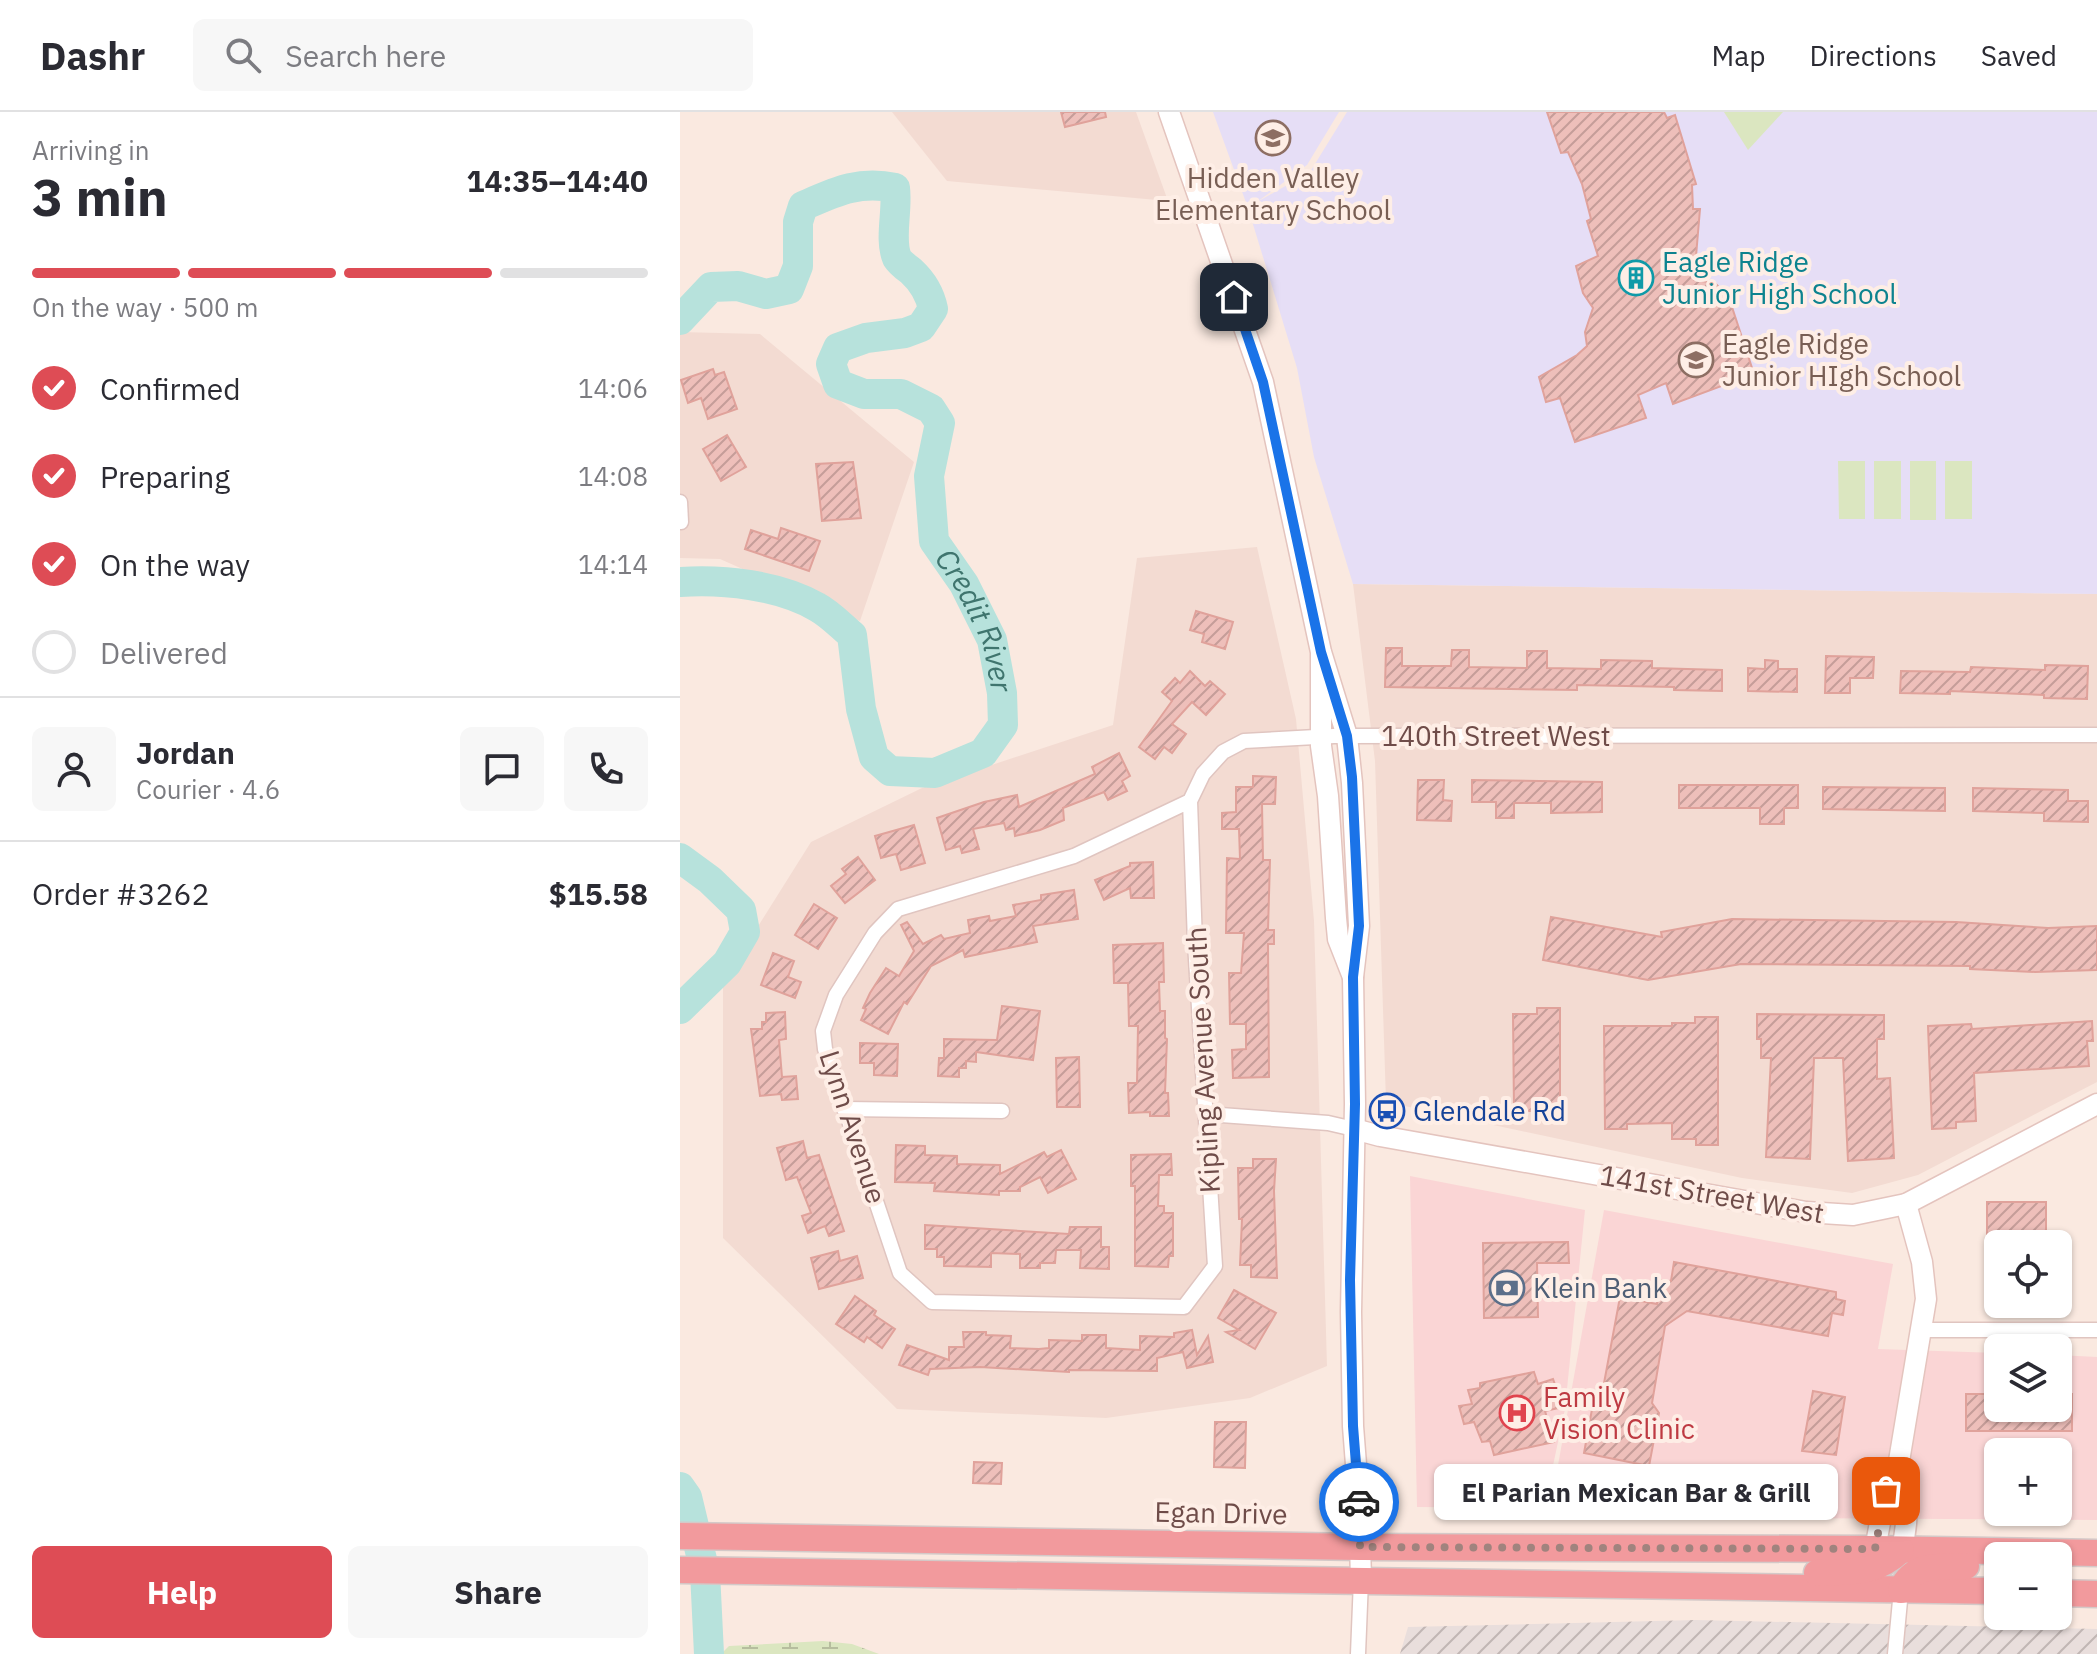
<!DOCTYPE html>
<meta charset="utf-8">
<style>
:root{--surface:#fff;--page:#f7f7f7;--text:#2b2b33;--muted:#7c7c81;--line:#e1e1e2;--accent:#de4c55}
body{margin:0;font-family:"IBM Plex Sans",sans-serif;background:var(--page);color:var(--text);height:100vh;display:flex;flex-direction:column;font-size:30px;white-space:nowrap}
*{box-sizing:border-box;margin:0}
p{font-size:26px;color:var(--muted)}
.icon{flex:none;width:44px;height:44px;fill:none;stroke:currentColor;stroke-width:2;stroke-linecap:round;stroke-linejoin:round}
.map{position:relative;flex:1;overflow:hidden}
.sheet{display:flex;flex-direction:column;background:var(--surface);width:680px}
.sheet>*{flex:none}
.buttons{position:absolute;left:1304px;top:1118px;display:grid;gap:16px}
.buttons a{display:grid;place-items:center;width:88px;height:88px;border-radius:12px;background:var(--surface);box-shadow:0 2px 6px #0004;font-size:40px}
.pin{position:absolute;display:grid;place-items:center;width:68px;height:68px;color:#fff;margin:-34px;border-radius:16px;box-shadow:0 4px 12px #0006}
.courier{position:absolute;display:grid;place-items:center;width:80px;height:80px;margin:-40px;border:6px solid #1a73e8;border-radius:50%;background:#fff;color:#222;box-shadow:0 2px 10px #0007}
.bubble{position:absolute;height:56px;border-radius:12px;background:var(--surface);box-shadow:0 2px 6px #0004;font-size:26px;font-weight:800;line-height:56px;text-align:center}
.summary em{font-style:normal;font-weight:800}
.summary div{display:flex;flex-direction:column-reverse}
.summary{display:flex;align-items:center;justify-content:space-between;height:136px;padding:0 32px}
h1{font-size:52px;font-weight:800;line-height:60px}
.bar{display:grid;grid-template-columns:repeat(4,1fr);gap:12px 8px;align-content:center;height:96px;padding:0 32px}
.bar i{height:10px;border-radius:6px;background:var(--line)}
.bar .active{background:var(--accent)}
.bar p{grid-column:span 4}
.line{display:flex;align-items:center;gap:20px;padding:0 32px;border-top:2px solid var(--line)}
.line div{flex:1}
.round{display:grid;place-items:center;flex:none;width:84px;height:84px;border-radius:12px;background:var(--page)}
ol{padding:0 32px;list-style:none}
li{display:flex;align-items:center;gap:24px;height:88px}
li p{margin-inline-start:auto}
li .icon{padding:8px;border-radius:50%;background:var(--accent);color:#fff;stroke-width:4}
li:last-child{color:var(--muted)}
li i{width:44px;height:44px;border:4px solid var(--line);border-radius:50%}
.button{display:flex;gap:16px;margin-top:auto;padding:16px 32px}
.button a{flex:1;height:92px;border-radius:12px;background:var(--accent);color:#fff;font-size:32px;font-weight:800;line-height:92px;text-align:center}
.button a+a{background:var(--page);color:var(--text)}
header{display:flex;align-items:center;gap:48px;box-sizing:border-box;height:112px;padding:0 40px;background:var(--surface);border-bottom:2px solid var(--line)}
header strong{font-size:38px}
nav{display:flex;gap:44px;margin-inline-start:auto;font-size:28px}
.search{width:560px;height:72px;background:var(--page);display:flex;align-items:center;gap:20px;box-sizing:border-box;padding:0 28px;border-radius:12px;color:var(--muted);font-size:30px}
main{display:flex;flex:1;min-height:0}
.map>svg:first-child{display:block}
</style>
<header>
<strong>Dashr</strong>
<div class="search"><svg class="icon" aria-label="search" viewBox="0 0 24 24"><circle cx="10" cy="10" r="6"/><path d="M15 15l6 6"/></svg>Search here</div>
<nav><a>Map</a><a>Directions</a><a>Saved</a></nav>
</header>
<main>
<section class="sheet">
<div class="summary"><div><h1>3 min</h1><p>Arriving in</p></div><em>14:35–14:40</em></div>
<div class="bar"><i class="active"></i><i class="active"></i><i class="active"></i><i></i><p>On the way · 500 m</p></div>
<ol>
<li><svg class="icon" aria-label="check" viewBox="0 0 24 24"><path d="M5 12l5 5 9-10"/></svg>Confirmed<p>14:06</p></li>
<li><svg class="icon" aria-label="check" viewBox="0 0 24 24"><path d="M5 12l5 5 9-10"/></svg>Preparing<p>14:08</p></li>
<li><svg class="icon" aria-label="check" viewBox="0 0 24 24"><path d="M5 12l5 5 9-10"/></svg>On the way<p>14:14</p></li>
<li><i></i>Delivered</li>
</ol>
<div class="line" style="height:144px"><a class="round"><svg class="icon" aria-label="person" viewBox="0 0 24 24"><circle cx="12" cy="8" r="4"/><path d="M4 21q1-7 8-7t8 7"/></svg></a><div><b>Jordan</b><p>Courier · 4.6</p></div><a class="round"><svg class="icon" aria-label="chat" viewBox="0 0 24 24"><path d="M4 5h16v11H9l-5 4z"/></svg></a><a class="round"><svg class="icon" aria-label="phone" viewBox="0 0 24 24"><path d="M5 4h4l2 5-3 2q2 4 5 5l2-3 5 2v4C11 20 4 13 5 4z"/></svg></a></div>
<div class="line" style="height:104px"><div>Order #3262</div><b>$15.58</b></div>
<div class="button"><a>Help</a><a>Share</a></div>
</section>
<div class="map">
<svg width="1417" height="1542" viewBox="0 0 1417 1542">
<defs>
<pattern id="industrial-furrows" width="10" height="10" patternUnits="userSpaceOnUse" patternTransform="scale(2)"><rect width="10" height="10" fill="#e9dedc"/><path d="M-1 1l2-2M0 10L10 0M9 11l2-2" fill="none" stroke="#c1b6b4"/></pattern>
<pattern id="wetland-marsh" width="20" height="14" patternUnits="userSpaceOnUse" patternTransform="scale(2)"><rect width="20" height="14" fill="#dbe6c0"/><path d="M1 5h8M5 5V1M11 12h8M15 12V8" fill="none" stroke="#b6bd9e"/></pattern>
<pattern id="building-hatch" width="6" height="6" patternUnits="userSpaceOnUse" patternTransform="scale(2)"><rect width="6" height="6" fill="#eebfba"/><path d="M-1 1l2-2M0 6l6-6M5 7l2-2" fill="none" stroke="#c59d99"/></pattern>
</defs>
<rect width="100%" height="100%" fill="#fae9e0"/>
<g fill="#f3dbd2">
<path d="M212 0H456L488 89 267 69Z"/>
<path d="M0 220 80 222 234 350 180 509 40 447 0 446Z"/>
<path d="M577 435 616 607 634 809 647 1254 570 1286 426 1306 217 1297 43 1126V870L131 730 242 676 433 613 457 446Z"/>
<path d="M673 472 1417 482V970L1238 1063 1172 1081 1062 1066 706 990 695 649Z"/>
</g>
<g fill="#fad5d5" fill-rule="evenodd">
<path d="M730 1064 905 1098 885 1297 864 1396 737 1395Z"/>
<path d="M924 1098 1213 1152 1198 1237 1318 1241V1296H1378V1243L1417 1245V1408L948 1405 871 1392ZM1318 1340H1378V1400H1318Z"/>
</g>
<path fill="url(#industrial-furrows)" d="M1016 1508 1417 1517V1542H720L728 1515Z"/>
<path fill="#e6def6" d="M533 0H659L627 53 577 90 630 60 667 0H1417V482L673 472 634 345 617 256 568 96Z"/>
<path fill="url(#wetland-marsh)" d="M143 1529 172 1532 199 1542H41L49 1534Z"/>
<g fill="#dbe6c0">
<path d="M1044 0H1103L1068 38Z"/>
<path d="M1158 349H1185V407H1159Z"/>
<rect x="1194" y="349" width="27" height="58"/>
<rect x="1230" y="349" width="26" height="59"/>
<rect x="1265" y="349" width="27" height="58"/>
</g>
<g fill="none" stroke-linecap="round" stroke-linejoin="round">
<g stroke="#b7e2dc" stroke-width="30">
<path id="s1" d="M0 208 31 175 58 174 86 182 109 177 118 154V110L123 94C155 80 179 68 215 76 218 98 209 127 217 146 220 151 227 156 231 159 243 170 250 182 253 197L241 215 225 221 186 226 158 236 151 252 158 272 184 282H221L251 297 260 311 249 364 254 429 284 472 312 528 322 581 323 613 303 641 255 661 210 659 194 645 181 597 172 523C161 514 150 502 137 495 99 473 43 467 0 470"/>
<path d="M0 746 30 768 61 798 65 820 47 851 0 897"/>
<path d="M0 1375 7 1385 25 1460 29 1542"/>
</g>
</g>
<g fill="url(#building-hatch)" stroke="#e0a29b" stroke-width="2">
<path d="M381 0H425L426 5 385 15Z"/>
<path d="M867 0H984L987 6 995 3 1016 72 1012 73 1013 97H1020L1014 168 1035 171 1049 186 1074 262 993 292 986 271 958 283 966 306 895 330 880 286 866 290 859 265 897 243 907 234 905 220 913 196 903 181 896 154 918 144 907 109 911 107 902 72 888 40 881 41Z"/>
<path d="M33 257 35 263 44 260 57 297 28 307 21 286 8 291 1 268Z"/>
<path d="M47 323 66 355 41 369 23 337Z"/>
<path d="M173 350 181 406 142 409 136 352Z"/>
<path d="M101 416 140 429 129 459 65 437 71 418 98 427Z"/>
<path d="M516 499 553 510 545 537 522 530 524 522 510 518Z"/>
<path d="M706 536H722V554H771L772 538H789V555L847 556V539H867V556L921 557V548L972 549V556L1042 558V579L994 578V575L897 573V578L705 575Z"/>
<path d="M1146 544 1194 545 1193 566H1170V581H1145Z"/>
<path d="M1085 548 1098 549V557H1117V580L1068 579V556L1085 557Z"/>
<path d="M1365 553 1408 554 1407 587 1364 586V583L1270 579V582L1220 581 1221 559 1290 560 1291 555 1365 558Z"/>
<path d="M510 559 525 574 530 569 545 582 526 603 512 590 492 612 506 622 492 641 484 635 475 647 459 635 492 589 482 580 495 566 500 571Z"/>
<path d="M439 641 450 664 442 669 447 679 428 688 424 680 383 696 384 708 360 718 335 724 334 716 326 718 324 711 293 717 299 737 282 741 280 734 266 738 257 706 304 690 337 683 339 695 415 662 412 655Z"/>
<path d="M573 664 596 665 595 692H582L583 748H590L588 818H594V832H588L589 965 553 966 552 938 566 937V912H550L549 861H561L564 821H546L547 746 560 747 559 717H542V701L556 700V675H573Z"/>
<path d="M738 668H764L763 688 772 689 771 709 737 708Z"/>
<path d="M792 668 922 670V700L871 701V691H834V706H816V690H792Z"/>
<path d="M999 673H1118V696H1104V712H1080V696H999Z"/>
<path d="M1143 675 1265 676V699L1143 697Z"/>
<path d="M1293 676 1388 678V689H1408V710L1364 709V701L1293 699Z"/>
<path d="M234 713 245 751 221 758 216 742 201 746 195 724Z"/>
<path d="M178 745 195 768 165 791 151 774 166 762 162 757Z"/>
<path d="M473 750 474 786H451L450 776 424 788 415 768 450 754V751Z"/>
<path d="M394 778 398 807 353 814 357 830 285 845 283 838 251 854 227 892 224 890 208 922 181 908 186 897 183 896 190 881 206 856 219 864 234 839 221 813 227 810 243 832 261 823 264 827 290 821 288 808 309 804 310 809 336 804 333 793 361 788V783Z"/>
<path d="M134 792 157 806 138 837 115 823Z"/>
<path d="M871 805 982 825 981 820 1052 807 1276 810 1368 816 1417 814V858L1355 860 1290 857V854L1061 852 968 868 863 848Z"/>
<path d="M483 831 484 870H479L480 899H485V926L487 927 485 981H488L489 1004H470V1000L449 1001 448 971H457L458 914H449L448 871H434L433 833Z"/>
<path d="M93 841 114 849 108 865 121 870 115 886 81 873Z"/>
<path d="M322 894 360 899 353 948 296 940V950L286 949V956H279V965L258 964 259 946H264V927L317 928Z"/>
<path d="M857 896H880V1005H858V999H834L833 902H857Z"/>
<path d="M105 900 106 927 99 928 102 965 116 964 118 987 102 988 101 982 80 984 71 917H82V910H86V901Z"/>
<path d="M1077 902 1204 903V927H1197V967L1210 966 1214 1046 1168 1049 1163 946H1134L1130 1047 1086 1045 1091 946H1081V927H1077Z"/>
<path d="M1015 905H1038V1033H1016V1027H992V1011L947 1012V1017H925L924 914H992V911H1015Z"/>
<path d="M1412 909 1413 929H1407L1409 954 1294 961 1296 1009 1276 1010V1016L1252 1017 1248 914 1291 912 1292 917Z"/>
<path d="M180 931 218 932 217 964 194 963V951H180Z"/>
<path d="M399 945 400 995H377L376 946Z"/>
<path d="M123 1029 127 1046 139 1043 164 1119 149 1124 145 1114 128 1121 122 1104 131 1101 117 1065 106 1068 97 1036Z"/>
<path d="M216 1033 245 1034V1043L277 1044V1052L320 1053V1062L364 1040 367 1045 381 1038 396 1067 368 1081 360 1065 340 1075V1079H319V1083L254 1079 255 1071 215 1070Z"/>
<path d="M491 1042 492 1063H479L478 1094H484V1101H493V1144H489L488 1155 455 1154V1074H451V1043Z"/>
<path d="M573 1047H596L594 1079 597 1166 571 1165V1153H560L562 1107H559L558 1056H573Z"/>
<rect x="1307" y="1090" width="59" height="42"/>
<path d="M245 1113 389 1122 390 1115H421V1135H429V1157L400 1156 401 1138H376L375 1151H360V1156H340V1142L311 1141V1155L264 1154V1145H257V1137H245Z"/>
<path d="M888 1130 889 1151H857L858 1205 804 1206 803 1131Z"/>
<path d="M158 1139 160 1149 177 1144 183 1166 139 1177 131 1146Z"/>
<path d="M994 1150 1156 1180V1187L1165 1189 1163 1203 1152 1201 1148 1224 1007 1199 985 1214 972 1291 979 1301 969 1354 904 1341 915 1281 922 1282 940 1185 977 1192 981 1168 991 1169Z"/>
<path d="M554 1178 596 1201 575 1237 546 1220 559 1218 538 1206Z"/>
<path d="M175 1184 196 1199 194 1203 215 1217 202 1236 187 1225 184 1230 156 1212Z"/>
<path d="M512 1218 517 1243 528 1224 533 1250 507 1256 503 1240 477 1246V1259L389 1258V1260L300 1255 250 1257 248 1263 219 1253 227 1233 269 1248V1235H284L283 1220H306V1223L331 1224 330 1236 359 1237 369 1236V1228L402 1229V1223H426V1236L460 1238V1224L494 1225V1221Z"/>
<path d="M854 1260 858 1272 873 1267 883 1295 865 1299 874 1330 814 1343 810 1329 802 1330 794 1310 784 1312 779 1294 792 1292 788 1278 800 1276V1271Z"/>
<path d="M1133 1279 1165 1285 1156 1343 1122 1339Z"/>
<path d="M1286 1282H1318V1296H1378V1282H1392V1319H1286Z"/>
<path d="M535 1310H566L565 1356 534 1355Z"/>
<path d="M294 1350 322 1351 321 1372 293 1371Z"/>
</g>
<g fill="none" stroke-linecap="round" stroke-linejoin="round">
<g stroke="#e0c5c0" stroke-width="17">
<g id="street">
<path d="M0 390 1 410"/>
<path d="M510 689 515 831 535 1154 504 1195 252 1190 220 1161 145 937 143 919 156 883 195 821 218 797 394 744 510 689 523 662 543 640 564 629 654 624 1417 623"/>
<path d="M164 997 322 999"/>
<path d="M527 1002 648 1011 674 1017"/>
<path d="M1241 1218H1417"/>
<path d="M678 1542 681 1468"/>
<path d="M1215 1542 1221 1478"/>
</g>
</g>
<g stroke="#e4c4be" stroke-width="23">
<g id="secondary">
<path d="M489 0 583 270 641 540 667 624 672 671 679 814 673 865 658 827 656 806 648 684 641 634V540"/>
<path d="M673 865 675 992 671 1200 673 1314 679 1391 681 1468"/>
<path d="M674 1017 700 1024 1126 1100 1173 1103 1226 1092 1417 992"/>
<path d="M1217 1361C1228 1386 1229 1412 1221 1438"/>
<path d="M1195 1437 1206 1379 1217 1361 1246 1187 1242 1150 1226 1092"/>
</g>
</g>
<g stroke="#d4c9c8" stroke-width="29">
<g id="highway">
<path d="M0 1424 680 1435 1195 1437 1417 1441"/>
<path d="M0 1458 1318 1479"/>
<path d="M1137 1461C1172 1459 1194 1463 1221 1438"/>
<path d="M1221 1478C1234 1450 1259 1455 1286 1454"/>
<path d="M1378 1481 1417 1482"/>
</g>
</g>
<use href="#street" stroke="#fff" stroke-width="14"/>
<use href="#secondary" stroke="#fff" stroke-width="20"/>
<use href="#highway" stroke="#f29a9d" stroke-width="26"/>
</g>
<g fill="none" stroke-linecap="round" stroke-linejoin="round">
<path stroke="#a0837e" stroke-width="8" stroke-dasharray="0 14.4" d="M679 1390 680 1435 1195 1437 1206 1379"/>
<path stroke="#1a73e8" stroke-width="10" d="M554 185 583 270 641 540 667 624 672 665 679 814 673 865 675 992 670 1168 673 1314 679 1390"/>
</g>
<defs>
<g id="school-ring" transform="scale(1.8)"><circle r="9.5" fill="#feeee6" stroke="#8d6e63" stroke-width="1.5"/><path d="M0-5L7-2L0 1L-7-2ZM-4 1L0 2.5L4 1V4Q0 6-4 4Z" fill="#8d6e63"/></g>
<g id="building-ring" transform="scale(1.8)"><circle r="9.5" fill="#feeee6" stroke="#0f9aa8" stroke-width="1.5"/><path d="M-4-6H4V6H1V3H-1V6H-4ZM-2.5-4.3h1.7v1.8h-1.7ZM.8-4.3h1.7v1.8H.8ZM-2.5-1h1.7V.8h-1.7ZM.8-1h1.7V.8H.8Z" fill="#0f9aa8"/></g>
<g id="bus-ring" transform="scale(1.8)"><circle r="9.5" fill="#feeee6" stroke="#1a4fb4" stroke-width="1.5"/><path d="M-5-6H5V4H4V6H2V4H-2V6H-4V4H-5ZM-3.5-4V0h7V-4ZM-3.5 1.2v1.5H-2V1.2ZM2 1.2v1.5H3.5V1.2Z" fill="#1a4fb4"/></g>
<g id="bank-ring" transform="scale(1.8)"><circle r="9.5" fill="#feeee6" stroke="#5c6f8a" stroke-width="1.5"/><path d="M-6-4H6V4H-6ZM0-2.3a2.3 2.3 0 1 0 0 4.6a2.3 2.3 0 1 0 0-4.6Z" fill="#5c6f8a"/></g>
<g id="hospital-ring" transform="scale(1.8)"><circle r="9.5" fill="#feeee6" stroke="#e0444e" stroke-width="1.5"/><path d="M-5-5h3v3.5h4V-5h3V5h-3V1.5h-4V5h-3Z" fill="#e0444e"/></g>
</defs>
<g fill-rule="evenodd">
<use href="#school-ring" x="593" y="26"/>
<use href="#building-ring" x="956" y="166"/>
<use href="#school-ring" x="1016" y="248"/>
<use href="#bus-ring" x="707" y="999"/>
<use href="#bank-ring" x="827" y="1176"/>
<use href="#hospital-ring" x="837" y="1301"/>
</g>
<g text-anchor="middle" stroke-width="8" stroke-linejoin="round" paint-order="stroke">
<g font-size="28" fill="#785e54" stroke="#feeee6">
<text x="593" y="76">Hidden Valley<tspan x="593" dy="32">Elementary School</tspan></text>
<text x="1042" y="242" text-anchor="start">Eagle Ridge<tspan x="1042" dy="32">Junior HIgh School</tspan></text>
</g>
<g font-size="28" fill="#0d838f" stroke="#feeee6" text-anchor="start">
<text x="982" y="160">Eagle Ridge<tspan x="982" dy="32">Junior High School</tspan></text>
</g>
<g font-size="28" fill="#6f4c49" stroke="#feeee6">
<text x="816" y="634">140th Street West</text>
<text transform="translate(523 948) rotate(-93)" y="10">Kipling Avenue South</text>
<text transform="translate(173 1015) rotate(72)" y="10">Lynn Avenue</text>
<text transform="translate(1032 1082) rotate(10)" y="10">141st Street West</text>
<text transform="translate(541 1401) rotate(1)" y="10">Egan Drive</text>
</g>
<g font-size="28" fill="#164399" stroke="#feeee6" text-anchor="start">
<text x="733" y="1009">Glendale Rd</text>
</g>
<g font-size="28" fill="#4e5e75" stroke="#feeee6" text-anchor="start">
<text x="853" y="1186">Klein Bank</text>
</g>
<g font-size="28" fill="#be3a42" stroke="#feeee6" text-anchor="start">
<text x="863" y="1295">Family<tspan x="863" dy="32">Vision Clinic</tspan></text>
</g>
<g font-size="30" font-style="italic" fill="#3f756e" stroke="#feeee6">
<text dy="10" stroke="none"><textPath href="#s1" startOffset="912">Credit River</textPath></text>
</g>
</g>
</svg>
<div class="buttons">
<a><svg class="icon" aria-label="locate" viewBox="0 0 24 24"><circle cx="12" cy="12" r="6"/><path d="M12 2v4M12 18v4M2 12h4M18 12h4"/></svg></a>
<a><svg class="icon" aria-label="layers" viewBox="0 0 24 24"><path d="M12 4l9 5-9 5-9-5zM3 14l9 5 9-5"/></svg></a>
<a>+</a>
<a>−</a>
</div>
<div class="pin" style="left:1206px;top:1379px;background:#ea580c"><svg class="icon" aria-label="bag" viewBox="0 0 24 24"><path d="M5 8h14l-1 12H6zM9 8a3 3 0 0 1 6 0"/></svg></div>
<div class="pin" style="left:554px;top:185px;background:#1f2937"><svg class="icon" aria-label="home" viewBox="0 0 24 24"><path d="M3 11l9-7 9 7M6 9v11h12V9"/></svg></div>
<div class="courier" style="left:679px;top:1390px"><svg class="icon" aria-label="car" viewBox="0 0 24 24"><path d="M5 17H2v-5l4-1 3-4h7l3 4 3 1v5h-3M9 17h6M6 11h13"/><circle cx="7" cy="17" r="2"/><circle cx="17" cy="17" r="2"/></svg></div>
<div class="bubble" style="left:754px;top:1352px;width:404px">El Parian Mexican Bar &amp; Grill</div>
</div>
</main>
